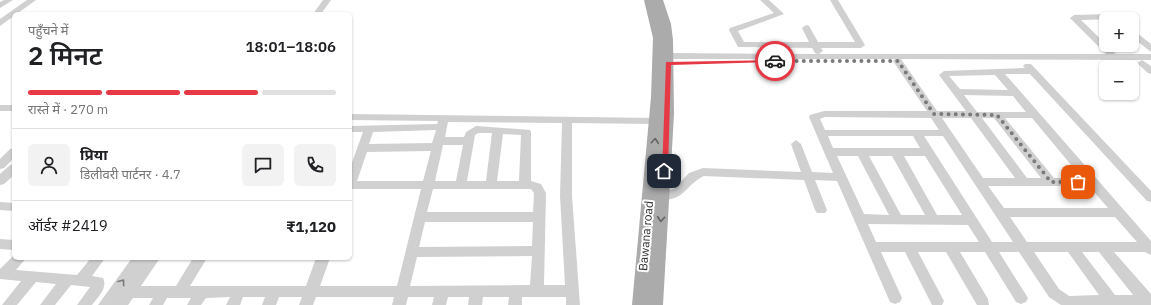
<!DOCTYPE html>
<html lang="hi">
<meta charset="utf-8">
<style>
:root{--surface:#fff;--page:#f2f2f2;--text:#202124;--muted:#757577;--line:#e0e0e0;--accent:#e63946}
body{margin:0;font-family:"IBM Plex Sans","Noto Sans Devanagari",sans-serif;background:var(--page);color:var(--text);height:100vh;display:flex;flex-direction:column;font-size:15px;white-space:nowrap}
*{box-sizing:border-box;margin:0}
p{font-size:13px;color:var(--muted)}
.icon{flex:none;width:22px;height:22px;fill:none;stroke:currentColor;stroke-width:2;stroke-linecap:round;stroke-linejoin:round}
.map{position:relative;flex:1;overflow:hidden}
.sheet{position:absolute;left:12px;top:12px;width:340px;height:248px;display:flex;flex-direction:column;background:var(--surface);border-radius:6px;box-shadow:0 1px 3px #0004}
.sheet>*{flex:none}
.buttons{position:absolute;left:1099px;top:12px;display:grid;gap:8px}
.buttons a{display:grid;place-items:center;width:40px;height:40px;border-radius:6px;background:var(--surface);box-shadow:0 1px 3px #0004;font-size:20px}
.pin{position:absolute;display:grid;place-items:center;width:34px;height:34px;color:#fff;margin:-17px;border-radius:8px;box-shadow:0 2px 6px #0006}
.courier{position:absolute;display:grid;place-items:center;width:40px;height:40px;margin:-20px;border:3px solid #e63946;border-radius:50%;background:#fff;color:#222;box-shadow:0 1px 5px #0007}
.summary em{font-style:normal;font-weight:600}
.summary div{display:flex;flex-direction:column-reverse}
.summary{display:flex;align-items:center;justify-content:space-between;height:68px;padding:0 16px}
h1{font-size:26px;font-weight:600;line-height:30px}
.bar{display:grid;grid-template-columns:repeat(4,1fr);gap:6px 4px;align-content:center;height:48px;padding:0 16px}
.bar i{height:5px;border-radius:3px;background:var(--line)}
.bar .selected{background:var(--accent)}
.bar p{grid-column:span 4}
.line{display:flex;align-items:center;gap:10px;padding:0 16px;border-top:1px solid var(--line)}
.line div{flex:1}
.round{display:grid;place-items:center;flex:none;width:42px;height:42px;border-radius:6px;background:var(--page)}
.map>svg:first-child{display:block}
</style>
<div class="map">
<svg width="1151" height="305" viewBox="0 0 1151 305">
<rect width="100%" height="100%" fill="#fff"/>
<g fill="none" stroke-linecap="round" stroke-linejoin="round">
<g fill="#d0d0d0" fill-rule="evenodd">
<path d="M4 0H13L0 8V2Z"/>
<path d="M27 0H36L0 26V19Z"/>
<path d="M323 0H331L321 14H313Z"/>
<path d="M760 0H769L784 14 738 31 744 42H809L802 28 806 25 809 26 818 42H855L830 0H838L865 45 861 48H821L823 51 819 54H1106L1070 18 1074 15 1108 14 1119 17 1120 19 1081 20 1116 54H1151V60L901 59 937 111H966L939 75 944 71 1025 68 1023 66 1025 64H1031L1151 191V202L1147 201 1030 74H1005L1151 241V255L1145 252H1114L1151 294V305H1061L1049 297 1019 252H999L1028 298 1026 302 1021 304 1016 302 985 252H960L988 299 989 305H977L946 252H918L944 301 942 305H932L905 252H881L902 298 900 302 895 304 890 302 837 181 815 180 827 210 825 213H817L815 210 804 180 704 176C687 183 682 205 659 198L657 195 659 192 674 189 689 173 703 168 801 172 791 144 796 140 801 144 812 172 833 173 809 117 810 115 824 111H927L893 61 895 59H668L663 56 668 53 817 54 815 53 812 48 738 47 729 30 730 28 774 13ZM995 75 1008 90 960 89 949 76ZM964 95 1013 96 1026 112H977ZM825 117 931 118 939 130H825L820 119ZM942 118H971L1015 178H983ZM982 118H994L1041 178H1027ZM1005 118H1032L1082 178H1054ZM828 136H913L920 148H833ZM924 136H943L1013 242H992ZM837 156H858L889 215 864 214ZM869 156H892L925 215H901ZM904 156H925L962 215H937ZM988 186H1089L1108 208H1004ZM1010 217H1115L1137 242H1027ZM868 224 968 225 979 242H876ZM1034 252H1068L1099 295 1069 296 1059 289ZM1082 252H1099L1133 295H1115Z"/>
<path d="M1132 29 1151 44V52L1132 37Z"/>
<path d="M1142 60 1151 66V74L1148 73 1137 63Z"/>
<rect x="0" y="105" width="14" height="6"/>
<path d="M350 114 656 118 661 121 656 124 572 123V196L580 305H566V297H522V305H508L509 297H483L482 305H468L469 297H448L446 305H432L434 297H408L406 305H392L394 297H316L313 305H299L302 297H279L276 305H262L265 297H243L240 305H226L230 297 206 298 201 305H187L191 298H167L163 305H149L153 298H133L128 305H98L132 258H146L145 259 160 258 141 286H176L193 258H207L190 286H306L316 258H330L320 286H397L421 189H350V168L363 132H350V126L437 124 438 121 350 120ZM448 122 562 123 560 196 565 285H544L546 193 541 184 531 181V132L530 130 476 126 466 132 464 137H445ZM436 130 432 143 369 144 373 132ZM478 133H492L486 181H467L475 135ZM503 134 521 135 519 181H497ZM443 145H463L456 181H435ZM431 151 423 181H357L367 152ZM433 189H531L534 193 533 212H427ZM425 222H533L532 246 419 247ZM532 256 530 285 410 286 417 257Z"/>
<path d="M14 148V158L4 168 0 169V159L10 149Z"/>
<path d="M14 164V175L4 184 0 185V174L10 165Z"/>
<path d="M0 202 14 203V211L0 210Z"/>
<path d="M0 239 14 240V250L0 249Z"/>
<path d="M14 255V258H26L16 270 77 275 91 258H105L92 276 103 278C108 288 98 297 92 305H77L90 287 71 285 55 305H40L56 284 36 282 17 305H2L21 281 0 279V269Z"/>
</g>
<path fill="#ababab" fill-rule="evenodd" d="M644 0H663L671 24 673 40 674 114 663 305H632L651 97 653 38Z"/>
</g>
<defs><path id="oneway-chevron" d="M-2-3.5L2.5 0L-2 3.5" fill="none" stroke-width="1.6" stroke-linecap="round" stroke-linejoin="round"/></defs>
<g stroke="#636363">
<use href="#oneway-chevron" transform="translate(655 141) rotate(-85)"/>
<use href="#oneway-chevron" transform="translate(661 219) rotate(94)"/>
</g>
<use stroke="#7a7a7a" href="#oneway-chevron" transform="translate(122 282) rotate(-54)"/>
<path fill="#e63946" d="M775 60 777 62 671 65 668 171 662 173 666 62Z"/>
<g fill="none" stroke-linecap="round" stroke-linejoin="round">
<path stroke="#7a7a7a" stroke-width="4" stroke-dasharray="0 7.2" d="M775 61H898L934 114 997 115 1051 182H1078"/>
</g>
<g text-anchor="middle" stroke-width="4" stroke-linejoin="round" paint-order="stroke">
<g font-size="12" fill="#333" stroke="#fff">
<text transform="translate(646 236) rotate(-85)" y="4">Bawana road</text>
</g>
</g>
</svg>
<div class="buttons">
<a>+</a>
<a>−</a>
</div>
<div class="pin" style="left:1078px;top:182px;background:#ea580c"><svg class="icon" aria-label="bag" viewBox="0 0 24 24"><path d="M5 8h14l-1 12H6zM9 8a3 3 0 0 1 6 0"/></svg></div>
<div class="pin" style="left:664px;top:171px;background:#1f2937"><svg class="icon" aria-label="home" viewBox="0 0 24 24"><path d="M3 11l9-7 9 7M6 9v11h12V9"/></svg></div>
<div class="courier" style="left:775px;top:61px"><svg class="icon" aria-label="car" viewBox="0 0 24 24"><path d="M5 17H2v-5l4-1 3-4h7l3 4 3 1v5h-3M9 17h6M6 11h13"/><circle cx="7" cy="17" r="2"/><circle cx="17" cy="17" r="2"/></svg></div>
<section class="sheet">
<div class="summary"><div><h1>2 मिनट</h1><p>पहुँचने में</p></div><em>18:01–18:06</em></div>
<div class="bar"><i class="selected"></i><i class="selected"></i><i class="selected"></i><i></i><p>रास्ते में · 270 m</p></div>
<div class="line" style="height:72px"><a class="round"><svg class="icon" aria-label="person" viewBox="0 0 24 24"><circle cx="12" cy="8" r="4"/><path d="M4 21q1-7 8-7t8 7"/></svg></a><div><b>प्रिया</b><p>डिलीवरी पार्टनर · 4.7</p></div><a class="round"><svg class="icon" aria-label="chat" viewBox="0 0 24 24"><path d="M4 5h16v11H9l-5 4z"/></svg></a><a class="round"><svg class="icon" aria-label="phone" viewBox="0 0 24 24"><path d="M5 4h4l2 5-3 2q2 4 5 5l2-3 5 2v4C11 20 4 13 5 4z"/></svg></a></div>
<div class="line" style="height:52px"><div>ऑर्डर #2419</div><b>₹1,120</b></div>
</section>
</div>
